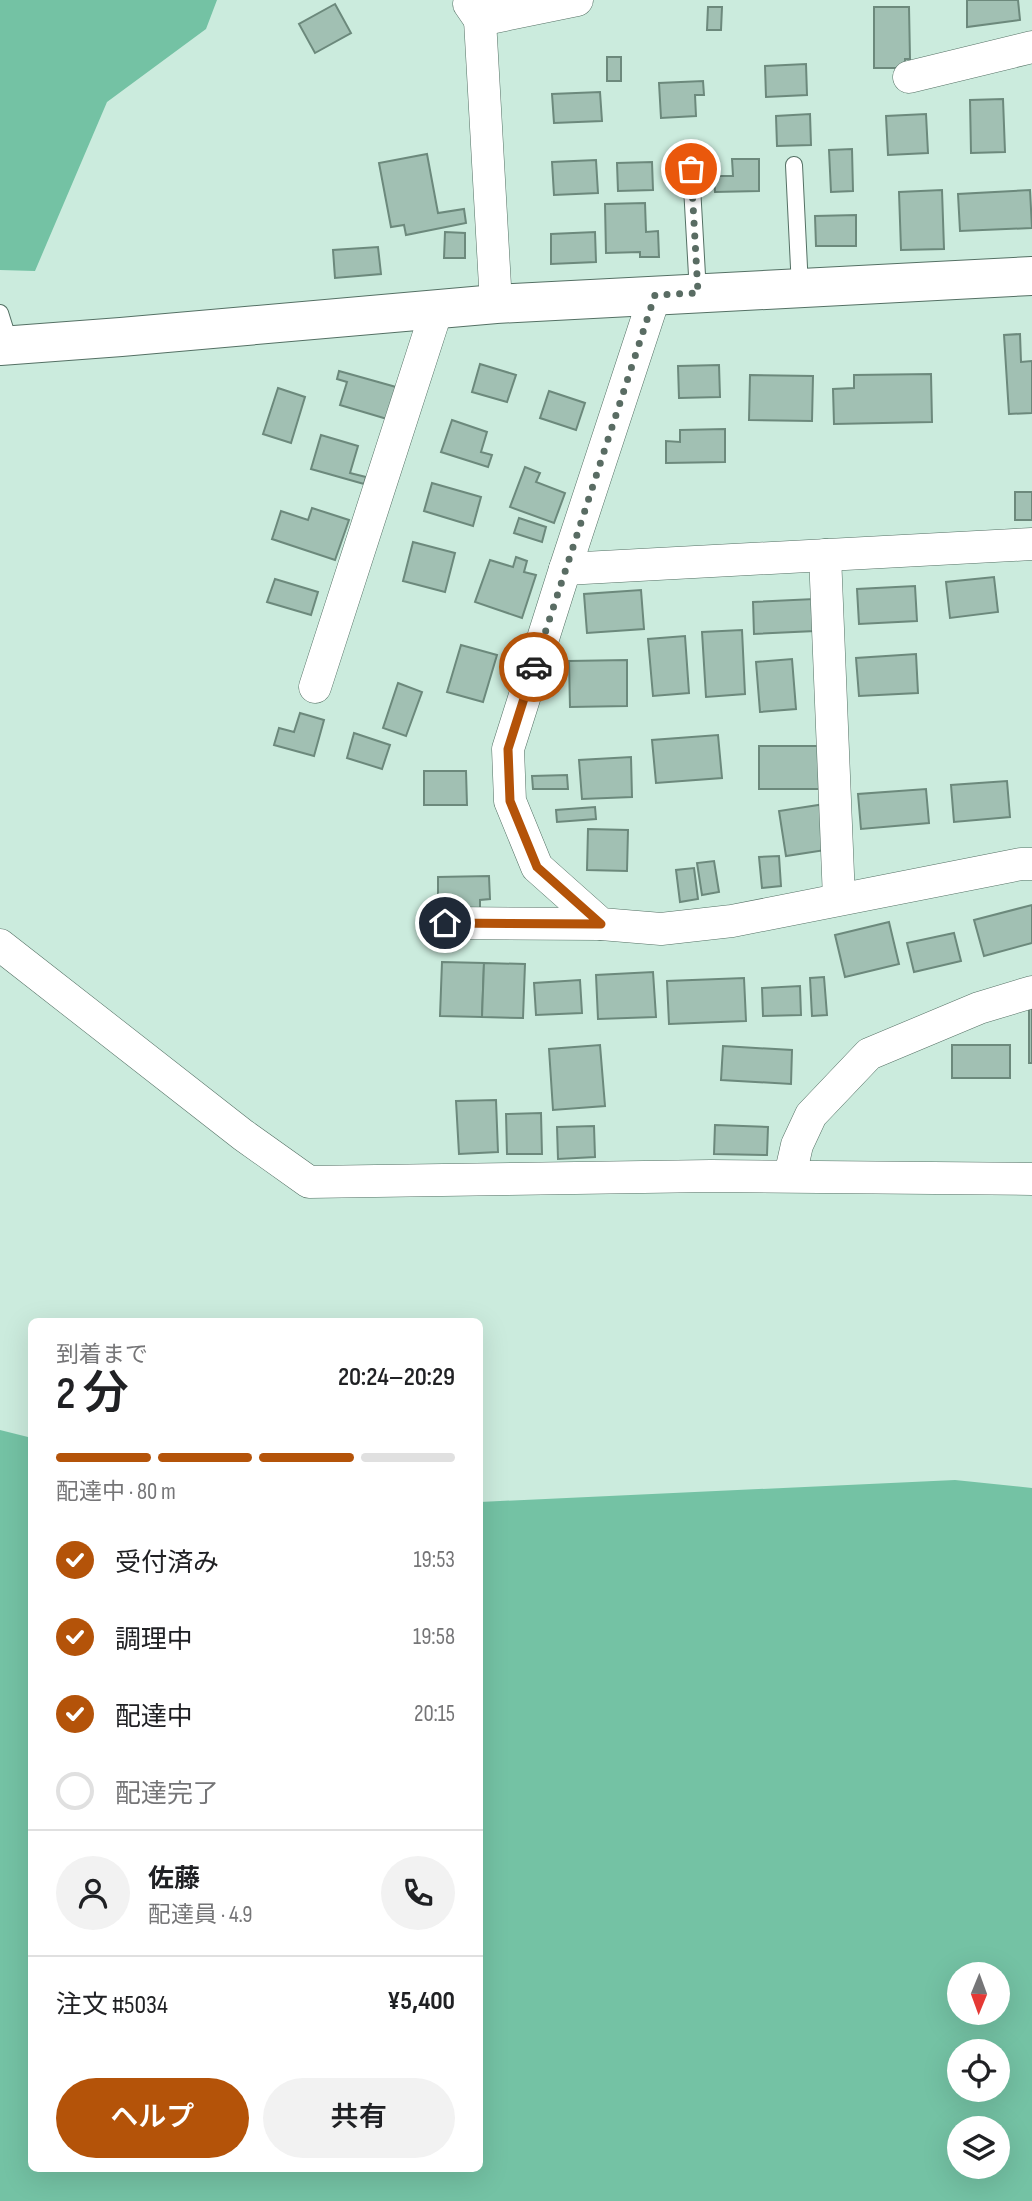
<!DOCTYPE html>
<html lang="ja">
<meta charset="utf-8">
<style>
:root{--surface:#fff;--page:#f2f2f2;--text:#202124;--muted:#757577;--line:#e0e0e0;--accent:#b45309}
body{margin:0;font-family:"Sofia Sans Condensed","Noto Sans JP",sans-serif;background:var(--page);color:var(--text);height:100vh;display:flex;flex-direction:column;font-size:26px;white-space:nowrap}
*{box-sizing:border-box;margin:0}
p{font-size:23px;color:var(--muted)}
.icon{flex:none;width:38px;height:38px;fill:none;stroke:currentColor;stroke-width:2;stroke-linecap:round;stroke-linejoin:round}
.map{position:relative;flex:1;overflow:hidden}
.side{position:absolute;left:28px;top:1318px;width:455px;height:854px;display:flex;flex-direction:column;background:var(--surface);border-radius:10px;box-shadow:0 7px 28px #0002}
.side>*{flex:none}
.needle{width:46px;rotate:181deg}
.tools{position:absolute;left:947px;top:1962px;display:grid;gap:14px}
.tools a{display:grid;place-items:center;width:63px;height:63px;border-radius:50%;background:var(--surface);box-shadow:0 7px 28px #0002;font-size:35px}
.pin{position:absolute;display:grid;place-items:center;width:60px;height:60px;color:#fff;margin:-30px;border:4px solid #fff;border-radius:50%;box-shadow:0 2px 7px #0007}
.courier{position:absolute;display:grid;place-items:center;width:70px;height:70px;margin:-35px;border:5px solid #b45309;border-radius:50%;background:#fff;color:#222;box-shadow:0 2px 9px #0007}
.headline em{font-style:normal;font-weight:600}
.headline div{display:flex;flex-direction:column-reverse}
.headline{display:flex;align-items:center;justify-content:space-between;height:119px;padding:0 28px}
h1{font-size:46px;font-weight:600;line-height:52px}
.bar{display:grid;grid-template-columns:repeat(4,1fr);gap:10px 7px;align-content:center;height:84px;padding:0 28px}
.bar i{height:9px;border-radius:5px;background:var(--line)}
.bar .active{background:var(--accent)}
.bar p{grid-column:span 4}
.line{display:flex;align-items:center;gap:18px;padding:0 28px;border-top:2px solid var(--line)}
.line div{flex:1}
.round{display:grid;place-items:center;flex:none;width:74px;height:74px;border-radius:37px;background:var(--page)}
ol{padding:0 28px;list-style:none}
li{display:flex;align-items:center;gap:21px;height:77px}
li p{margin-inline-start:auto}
li .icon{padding:7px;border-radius:50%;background:var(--accent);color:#fff;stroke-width:4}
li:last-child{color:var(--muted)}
li i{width:38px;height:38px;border:4px solid var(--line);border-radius:50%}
.primary-button{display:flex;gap:14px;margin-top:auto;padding:14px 28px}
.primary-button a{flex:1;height:80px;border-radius:42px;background:var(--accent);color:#fff;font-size:28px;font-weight:600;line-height:80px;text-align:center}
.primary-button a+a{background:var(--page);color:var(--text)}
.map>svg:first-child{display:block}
</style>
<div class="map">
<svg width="1032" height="2201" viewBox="0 0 1032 2201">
<rect width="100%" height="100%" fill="#cbebdd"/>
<g fill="#74c2a4" fill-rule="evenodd">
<path d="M0 0H217L206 29 107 102 35 271 0 270Z"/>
<path d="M0 1430 32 1438V2168H480V1502L955 1480 1032 1488V2201H0ZM959 1974H998V2012H959ZM959 2051H998V2090H959ZM959 2128H998V2166H959Z"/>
</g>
<g fill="#a1c0b3" stroke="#6c897c" stroke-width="2">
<path d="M967 0H1018L1020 20 967 27Z"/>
<path d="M335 4 351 33 315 53 299 24Z"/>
<path d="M708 7H722L721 30H707Z"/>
<path d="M874 7H909L910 59H905V74H896V68H874Z"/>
<rect x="607" y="57" width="14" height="24"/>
<path d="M806 64 807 95 766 97 765 66Z"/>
<path d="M703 81 704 95H695L696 116 661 118 659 83Z"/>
<path d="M600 92 602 121 554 123 552 94Z"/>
<path d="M1003 99 1005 152 971 153 970 100Z"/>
<path d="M810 114 811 145 777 146 776 116Z"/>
<path d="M926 114 928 153 888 155 886 116Z"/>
<path d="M852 149 853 191 831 192 829 150Z"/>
<path d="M427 154 438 213 464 209 466 223 406 235 404 225 391 227 379 163Z"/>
<path d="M732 159H759V191L715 192 714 176H733Z"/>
<path d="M596 160 598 193 554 195 552 162Z"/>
<path d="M652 162 653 190 618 191 617 163Z"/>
<path d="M942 190 944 249 901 250 899 192Z"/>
<path d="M1030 190 1032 228 960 231 958 194Z"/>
<path d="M645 203 646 232 658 231 659 257H640V252L606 253 605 204Z"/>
<path d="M856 215V246H816L815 216Z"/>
<path d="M445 232 465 233V258H444Z"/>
<path d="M595 232 596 262 551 264V234Z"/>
<path d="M378 247 381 274 335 278 333 250Z"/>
<path d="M1020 334 1021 362 1032 361V413L1009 414 1004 335Z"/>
<path d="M480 364 516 375 507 402 472 392Z"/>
<path d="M719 365 720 397 679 398 678 366Z"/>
<path d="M339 371 396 387 387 419 340 405 347 382 337 379Z"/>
<path d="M931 374 932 422 834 424 833 389 854 388V375Z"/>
<path d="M750 375 813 376 812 421 749 420Z"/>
<path d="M278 388 305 397 291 443 263 434Z"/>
<path d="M549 391 585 403 576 430 540 418Z"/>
<path d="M452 420 487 432 481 452 492 455 488 467 441 452Z"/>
<path d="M725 429V462L666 463V441L680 442V430Z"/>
<path d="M321 435 358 446 350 473 366 477 364 484 311 469Z"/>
<path d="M525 467 540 473 536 482 565 493 554 523 510 507Z"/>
<path d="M432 483 481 497 473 526 424 511Z"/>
<rect x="1015" y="492" width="17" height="28"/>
<path d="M312 508 349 520 335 560 272 539 281 511 308 520Z"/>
<path d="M519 518 546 527 542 542 514 533Z"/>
<path d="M413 542 455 553 445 592 403 581Z"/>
<path d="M516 557 527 561 524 572 536 575 522 618 475 602 490 560 513 567Z"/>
<path d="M994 577 998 612 950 618 946 582Z"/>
<path d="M275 579 318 592 311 615 267 602Z"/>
<path d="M915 586 917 621 859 624 857 589Z"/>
<path d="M641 590 644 629 587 633 584 594Z"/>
<path d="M814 599 815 631 754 634 753 602Z"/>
<path d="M742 630 745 694 706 697 702 632Z"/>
<path d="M685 636 689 693 653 696 648 639Z"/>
<path d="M461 645 497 655 483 702 447 692Z"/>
<path d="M916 654 918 693 859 696 856 658Z"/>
<path d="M792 659 796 709 760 712 756 662Z"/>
<path d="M627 660V706L570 707 569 661Z"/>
<path d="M398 683 422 692 406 736 383 728Z"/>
<path d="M300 713 324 720 314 756 274 745 279 728 294 732Z"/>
<path d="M354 733 390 745 382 769 347 758Z"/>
<path d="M718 735 722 778 656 783 652 740Z"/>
<rect x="759" y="746" width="64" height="43"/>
<path d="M631 757 632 797 582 799 579 760Z"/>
<path d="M424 771H466L467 805H424Z"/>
<path d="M567 775 568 789H533L532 776Z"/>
<path d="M1007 781 1010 817 954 822 951 785Z"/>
<path d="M926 789 929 823 861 829 858 794Z"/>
<path d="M825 804 832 849 786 856 779 811Z"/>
<path d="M595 807 596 819 557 822 556 810Z"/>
<path d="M588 829 628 830 627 871 587 870Z"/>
<path d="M779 856 781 886 762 888 759 857Z"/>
<path d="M714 861 719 892 702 895 697 863Z"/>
<path d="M694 868 698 899 680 902 676 870Z"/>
<path d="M489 876 490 899 480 900V914H438V877Z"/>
<path d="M1032 905V943L984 956 974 920Z"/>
<path d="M889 922 899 964 845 977 835 935Z"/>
<path d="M954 933 961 961 914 972 907 943Z"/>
<path d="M442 962 484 963 482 1017 440 1016Z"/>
<path d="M484 963 525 964 523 1018 482 1017Z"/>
<path d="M653 972 656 1017 598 1019 596 975Z"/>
<path d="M824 977 827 1015 812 1016 810 978Z"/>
<path d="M744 978 746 1021 669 1024 667 981Z"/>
<path d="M580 980 582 1013 536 1015 534 983Z"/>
<path d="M800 986 801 1015 763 1016 762 988Z"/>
<rect x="1029" y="1003" width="3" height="60"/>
<path d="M600 1045 605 1106 553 1110 549 1049Z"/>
<rect x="952" y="1045" width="58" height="33"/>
<path d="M723 1046 792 1050 791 1084 721 1080Z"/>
<path d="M496 1100 498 1152 459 1154 456 1101Z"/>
<path d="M541 1113 542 1154H507L506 1114Z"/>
<path d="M715 1125 768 1127 767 1155 714 1154Z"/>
<path d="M594 1126 595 1157 558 1159 557 1127Z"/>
</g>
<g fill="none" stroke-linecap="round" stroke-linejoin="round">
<g stroke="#547064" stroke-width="18">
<g id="service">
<path d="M794 165 800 288"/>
<path d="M691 169 698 293"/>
<path d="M0 313 10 345"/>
</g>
</g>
<g stroke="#547064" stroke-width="33">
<g id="minor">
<path d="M482 0 480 20 496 304"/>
<path d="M469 4 480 20 577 0"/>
<path d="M909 77 1032 47"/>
<path d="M655 295 565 569 508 749 510 801 537 867 601 924 661 929 732 921 1021 864H1032"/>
<path d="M825 555 839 899"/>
<path d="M565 569 1032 544"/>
<path d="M315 687 437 309"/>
<path d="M445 923 601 924"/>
<path d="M0 945 243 1135 309 1182 711 1176 1032 1179"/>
<path d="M790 1176 797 1145 811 1115 869 1054 979 1008 1032 992"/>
</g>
</g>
<g stroke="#547064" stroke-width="40">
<path id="tertiary" d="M0 346 121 337 496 304 1032 276"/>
</g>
<use href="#service" stroke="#fff" stroke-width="16"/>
<use href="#minor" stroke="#fff" stroke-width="32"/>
<use href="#tertiary" stroke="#fff" stroke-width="38"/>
</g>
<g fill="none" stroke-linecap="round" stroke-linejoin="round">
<path stroke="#596c63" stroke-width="7" stroke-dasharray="0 12.6" d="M534 667 655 295 698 293 691 169"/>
<path stroke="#b45309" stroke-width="9" d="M445 923 601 924 537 867 510 801 508 749 534 667"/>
</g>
</svg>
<div class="tools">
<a><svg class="needle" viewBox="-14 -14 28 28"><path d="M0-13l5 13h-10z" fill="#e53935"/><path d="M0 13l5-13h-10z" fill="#757577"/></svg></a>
<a><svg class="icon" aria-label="locate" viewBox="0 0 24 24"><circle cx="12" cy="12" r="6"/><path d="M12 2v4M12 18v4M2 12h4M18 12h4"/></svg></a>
<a><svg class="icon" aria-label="layers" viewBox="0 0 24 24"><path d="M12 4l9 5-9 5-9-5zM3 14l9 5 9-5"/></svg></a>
</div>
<div class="pin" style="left:691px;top:169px;background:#ea580c"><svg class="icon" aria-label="bag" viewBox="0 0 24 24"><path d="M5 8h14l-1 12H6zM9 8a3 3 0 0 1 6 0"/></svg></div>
<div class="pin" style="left:445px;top:923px;background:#1f2937"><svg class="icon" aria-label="home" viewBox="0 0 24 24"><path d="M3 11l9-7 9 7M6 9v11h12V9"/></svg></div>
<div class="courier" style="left:534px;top:667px"><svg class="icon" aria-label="car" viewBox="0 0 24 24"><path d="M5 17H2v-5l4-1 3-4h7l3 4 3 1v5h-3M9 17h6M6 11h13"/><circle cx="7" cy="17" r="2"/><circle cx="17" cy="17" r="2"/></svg></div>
<section class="side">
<div class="headline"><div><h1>2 分</h1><p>到着まで</p></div><em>20:24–20:29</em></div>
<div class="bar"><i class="active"></i><i class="active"></i><i class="active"></i><i></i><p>配達中 · 80 m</p></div>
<ol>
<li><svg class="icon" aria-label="check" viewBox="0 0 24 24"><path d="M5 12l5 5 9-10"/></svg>受付済み<p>19:53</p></li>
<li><svg class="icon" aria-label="check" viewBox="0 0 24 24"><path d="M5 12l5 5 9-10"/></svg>調理中<p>19:58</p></li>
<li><svg class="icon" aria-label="check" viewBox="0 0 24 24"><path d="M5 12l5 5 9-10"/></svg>配達中<p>20:15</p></li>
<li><i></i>配達完了</li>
</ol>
<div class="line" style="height:126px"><a class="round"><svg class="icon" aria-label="person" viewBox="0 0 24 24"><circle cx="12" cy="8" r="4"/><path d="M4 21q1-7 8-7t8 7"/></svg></a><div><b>佐藤</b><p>配達員 · 4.9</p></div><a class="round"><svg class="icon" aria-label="phone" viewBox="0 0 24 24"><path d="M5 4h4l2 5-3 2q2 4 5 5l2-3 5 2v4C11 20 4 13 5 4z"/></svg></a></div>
<div class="line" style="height:91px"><div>注文 #5034</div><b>¥5,400</b></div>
<div class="primary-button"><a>ヘルプ</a><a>共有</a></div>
</section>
</div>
